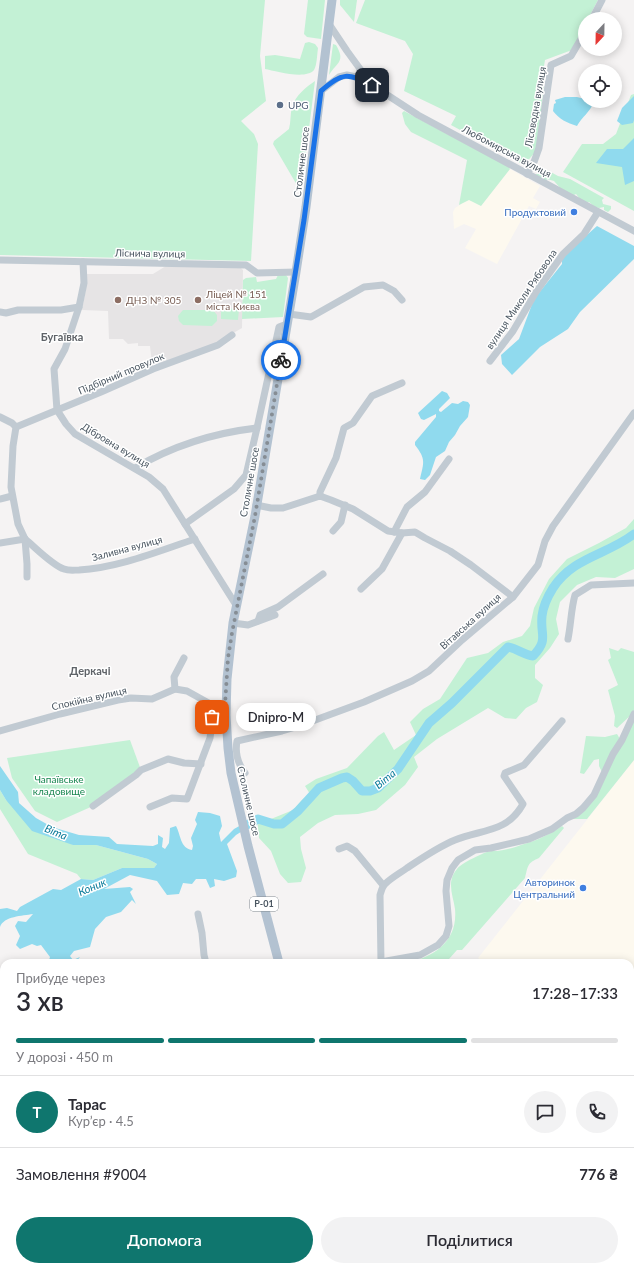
<!DOCTYPE html>
<html lang="uk">
<meta charset="utf-8">
<style>
:root{--surface:#fff;--page:#f2f2f3;--text:#2b2b33;--muted:#7c7c81;--line:#e1e1e2;--accent:#0f766e}
body{margin:0;font-family:Lato,sans-serif;background:var(--page);color:var(--text);height:100vh;display:flex;flex-direction:column;font-size:15px;white-space:nowrap}
*{box-sizing:border-box;margin:0}
p{font-size:13px;color:var(--muted)}
.icon{flex:none;width:22px;height:22px;fill:none;stroke:currentColor;stroke-width:2;stroke-linecap:round;stroke-linejoin:round}
.map{position:relative;flex:1;overflow:hidden}
.panel{position:absolute;left:0px;top:959px;width:634px;height:312px;display:flex;flex-direction:column;background:var(--surface);border-radius:12px 12px 0 0;box-shadow:0 2px 10px #0003}
.panel>*{flex:none}
.needle{width:26px;rotate:202deg}
.buttons{position:absolute;left:578px;top:12px;display:grid;gap:8px}
.buttons a{display:grid;place-items:center;width:44px;height:44px;border-radius:50%;background:var(--surface);box-shadow:0 2px 10px #0003;font-size:20px}
.pin{position:absolute;display:grid;place-items:center;width:34px;height:34px;color:#fff;margin:-17px;border-radius:8px;box-shadow:0 2px 6px #0006}
.courier{position:absolute;display:grid;place-items:center;width:40px;height:40px;margin:-20px;border:3px solid #1a73e8;border-radius:50%;background:#fff;color:#222;box-shadow:0 1px 5px #0007}
.bubble{position:absolute;height:28px;border-radius:14px;background:var(--surface);box-shadow:0 2px 10px #0003;font-size:13px;font-weight:600;line-height:28px;text-align:center}
.head em{font-style:normal;font-weight:600}
.head div{display:flex;flex-direction:column-reverse}
.head{display:flex;align-items:center;justify-content:space-between;height:68px;padding:0 16px}
h1{font-size:26px;font-weight:600;line-height:30px}
.bar{display:grid;grid-template-columns:repeat(4,1fr);gap:6px 4px;align-content:center;height:48px;padding:0 16px}
.bar i{height:5px;border-radius:3px;background:var(--line)}
.bar .selected{background:var(--accent)}
.bar p{grid-column:span 4}
.line{display:flex;align-items:center;gap:10px;padding:0 16px;border-top:1px solid var(--line)}
.line div{flex:1}
.round{display:grid;place-items:center;flex:none;width:42px;height:42px;border-radius:21px;background:var(--page)}
.primary-button{display:flex;gap:8px;margin-top:auto;padding:8px 16px}
.primary-button a{flex:1;height:46px;border-radius:24px;background:var(--accent);color:#fff;font-size:16px;font-weight:600;line-height:46px;text-align:center}
.primary-button a+a{background:var(--page);color:var(--text)}
.map>svg:first-child{display:block}
</style>
<div class="map">
<svg width="634" height="1271" viewBox="0 0 634 1271">
<rect width="100%" height="100%" fill="#f5f3f3"/>
<g fill="#fdf9ef">
<path d="M510 169 540 186 533 198 540 202 536 209 529 206 497 264 465 248 476 229 464 224 454 229 453 212 455 208 469 199 481 206Z"/>
<path d="M634 760V1069L630 1067V963H485L478 958Z"/>
</g>
<path fill="#e6e4e5" d="M166 266 240 267 243 270 242 328 216 343 166 361 152 364 150 346H138V343L128 344 123 339H109L108 311 82 310 86 289 85 274H153Z"/>
<g fill="#c3f1d5">
<path d="M0 0H265L260 56 266 101 241 121 254 134 258 144 251 261 0 255Z"/>
<path d="M308 0H325L321 39 307 37 304 34Z"/>
<path d="M340 0H357L354 22 340 5Z"/>
<path d="M365 0H598L588 19H585V25L572 50 545 60 543 72 545 74 537 150 524 165 451 125 456 116 404 91 413 54 405 41 356 23Z"/>
<path d="M309 42 315 44 318 48C317 55 317 65 314 70 306 80 275 71 265 69V56L275 55 300 59 305 43Z"/>
<path d="M333 44 336 45C346 62 337 62 329 75Z"/>
<path d="M315 81 301 192 273 144 274 141 289 129C291 122 290 114 292 107 295 96 306 87 315 81Z"/>
<path d="M634 94V211L563 172 582 144H603L616 134 631 95Z"/>
<path d="M404 111 509 167 510 169 481 206 469 200 459 205 467 160 411 132 405 124 402 113Z"/>
<path d="M539 170H547L558 176 570 179 604 198 602 200 603 204 611 206V209L608 212 604 210V207L599 208 595 207 589 202 586 203 580 199 576 194 572 196 562 190 554 181 547 179 546 182 535 174H538Z"/>
<path d="M278 275H286L288 278 283 317 242 319 243 280 246 278 256 277 257 282 276 279Z"/>
<path d="M221 308 239 309 238 320 221 319Z"/>
<path d="M183 310H213L217 315V321L212 326 183 325 179 321 178 316Z"/>
<path d="M634 519V569L615 578 596 577 577 585 560 602 556 619 559 634 550 648 535 665V678L543 685 537 702 526 708 516 719 505 718 488 708 437 739 414 757 418 767 405 785 376 810 358 814 335 815 318 823 300 837 301 849 306 868 301 882 288 883 280 874 271 851 259 838 257 816 271 819 293 810 302 800 310 794 305 786 316 779 347 768 378 736 384 732 394 750 416 735 410 722 423 709 440 699 467 658 488 653 503 642 522 636 530 626 534 608 549 579 567 559 599 543 626 528Z"/>
<path d="M609 648 618 651 621 648 634 652V710L631 715 617 728 614 726 615 716 608 690 618 685 608 660 611 658Z"/>
<path d="M634 718V760L587 819H569L581 812Z"/>
<path d="M617 734 620 739 602 772 599 766V759L594 760 584 774 580 773 586 736 605 737Z"/>
<path d="M130 740 141 770 93 806 57 822 35 811 12 778 7 758Z"/>
<path d="M0 790 6 800 73 845H96L148 859 157 864 154 868H122L93 880 81 879 77 874 28 854 0 809Z"/>
<path d="M562 826 564 828 539 858C527 863 528 866 525 878L462 950H457L449 959 443 963H408C435 956 458 941 455 909 453 895 446 882 457 869 460 864 486 851 491 851 493 851 495 851 497 851 506 850 516 847 524 844 538 840 550 834 562 826Z"/>
<path d="M0 989 4 995V1040L0 1041Z"/>
<path d="M4 1045V1091L0 1086V1047Z"/>
<path d="M634 1156V1202L630 1199V1162Z"/>
</g>
<g fill="#90daee">
<path d="M634 96V120L633 123 622 125 617 121 622 108Z"/>
<path d="M565 97H577L581 98H585V101L594 102C590 112 582 117 577 126 567 123 559 119 553 111L554 104 556 103 555 100Z"/>
<path d="M634 138V181L625 185 622 167 596 163 607 149H623Z"/>
<path d="M597 226 634 246V259L580 312 568 329 540 347 512 375 502 364 501 355 519 339 534 299 562 264V257Z"/>
<path d="M442 391 447 393 450 398 439 409V411L441 412 452 403 458 404 463 401 468 402 470 405 468 417 460 426 455 435 449 442 445 451 436 457 430 475 425 480 420 479C424 462 426 459 415 445V442L436 417V414L424 420 421 419 418 413Z"/>
<path d="M0 766 18 792 19 803 36 818 52 827 79 835 109 837 117 844 153 846 158 844V835L163 838 162 847 165 849 169 843 170 828 176 826C181 835 180 848 192 850L193 846 191 838 197 824 195 820 198 812 210 813 220 816 222 826 219 833 221 842 234 829 257 816V822L236 835 227 844 237 871 236 877 224 881 214 879 215 886 210 888 206 879H196L192 884 183 883 179 894 167 895 157 881 130 875 104 889 130 887 133 889 130 892 136 904 132 900 121 912 106 917 95 929 90 947 74 951 70 956 73 960 80 957 75 963H48L50 957 41 945 37 946 32 944 20 949 16 945 20 936 15 926 18 921 26 922 33 914C22 916 4 916 0 927V909L7 908 17 911 20 907 53 889 61 890 81 879 93 880 122 868H154L157 864 148 859 96 845H73L32 831 6 800 0 790Z"/>
</g>
<g fill="none" stroke-linecap="round" stroke-linejoin="round">
<path stroke="#90daee" stroke-width="9" d="M247 825 258 819 274 824H282L298 811 319 788 342 778 347 777 353 781 362 791H370L378 788 398 769 429 723 452 703 508 647C518 649 524 655 533 656 549 639 540 636 542 616 543 607 548 596 553 588 573 557 607 555 634 534"/>
<g stroke="#c1cad2" stroke-width="7">
<path d="M592 19 602 0"/>
<path d="M329 24 347 51 371 84"/>
<path d="M321 91 339 77 347 75 356 77 372 85 418 115 634 231"/>
<path d="M527 174 534 162 539 148 551 65 571 56 585 32"/>
<path d="M0 260 246 265 257 273 296 272"/>
<path d="M83 262 84 283 79 307 65 349 54 369 57 410 66 424 75 434 149 477 163 489 236 605"/>
<path d="M0 312 6 313 18 310H61L79 307"/>
<path d="M289 314 311 317 364 287 383 285 394 291 402 300"/>
<path d="M490 361 513 331 536 292 563 254 584 234 598 212"/>
<path d="M0 417 12 423 16 427 13 446 11 487 18 524 25 539 27 564V577"/>
<path d="M16 427 101 392 153 369 218 345 232 335"/>
<path d="M135 468C174 445 213 433 257 428"/>
<path d="M320 496V492L336 458 344 428 353 423 372 396 402 383"/>
<path d="M0 499 12 496"/>
<path d="M256 505 271 508H283L320 496 331 500 353 509 388 531 402 533 415 532 425 538 450 551 471 565 513 597"/>
<path d="M185 524 234 489 246 475 257 428 279 327 287 324"/>
<path d="M333 531 341 522 345 505"/>
<path d="M394 532 407 507 425 492 449 459"/>
<path d="M25 539C35 547 52 565 64 569 69 571 74 570 79 570 118 568 159 551 195 539"/>
<path d="M0 543 25 539"/>
<path d="M361 589 382 569 402 533"/>
<path d="M258 621 260 615 278 607 323 574"/>
<path d="M233 623 248 625 275 615"/>
<path d="M568 639C571 624 571 609 575 595L591 585 634 583"/>
<path d="M175 689 174 677 184 658"/>
<path d="M0 731 60 714 118 700 131 698 152 699 175 689 187 691 214 706 225 705"/>
<path d="M245 773C238 764 235 752 237 741L282 731 299 726 364 702 412 681 429 671 462 640 513 597 538 565 545 541 553 526 634 413"/>
<path d="M93 806 136 775 141 770 168 759 184 763 201 764"/>
<path d="M150 807 172 798 187 799 210 738 214 706"/>
<path d="M339 849 347 846 355 851 383 885"/>
<path d="M198 914 202 933 204 955 206 963"/>
<path d="M381 962 420 955 438 945 446 936 449 926 446 891 447 880 452 868 458 860 475 850 491 848 529 839 552 829 567 818 576 814 583 808 594 795 613 754 622 740 634 714"/>
<path d="M381 963 380 895C381 892 382 887 385 884 391 878 400 873 407 868 422 858 438 847 455 840 482 829 507 833 523 804L504 776 505 773 524 765 562 721"/>
<path d="M0 985 4 990"/>
<path d="M0 1188 4 1193"/>
<path d="M0 1198 4 1199"/>
<path d="M417 1267 423 1271"/>
<path d="M524 1267 530 1271"/>
<path d="M0 1269 8 1271"/>
<path d="M53 1271 59 1267"/>
<path d="M165 1271 166 1267"/>
</g>
<g stroke="#b3c2d1" stroke-width="9">
<path d="M279 963 248 846 231 773 228 748 226 715 227 679 233 623 255 516 296 272 306 207 332 0"/>
<path d="M259 1271 260 1267"/>
<path d="M273 1271 274 1267"/>
</g>
</g>
<g fill="none" stroke-linecap="round" stroke-linejoin="round">
<path stroke="#868d94" stroke-width="4" stroke-dasharray="0 7.2" d="M212 717 214 706 225 705 228 658 232 633 255 516 281 360"/>
<path stroke="#1a73e8" stroke-width="5" d="M281 360 304 220 321 91C343 72 347 73 372 85"/>
</g>
<circle fill="#5c6f8a" stroke="#fff" stroke-width="1.5" cx="280" cy="105" r="4"/>
<g fill="#3f7fe0" stroke="#fff" stroke-width="1.5">
<circle cx="574" cy="212" r="4"/>
<circle cx="583" cy="888" r="4"/>
</g>
<g fill="#8d6e63" stroke="#fff" stroke-width="1.5">
<circle cx="118" cy="300" r="4"/>
<circle cx="198" cy="300" r="4"/>
</g>
<g text-anchor="middle" stroke-width="3" stroke-linejoin="round" paint-order="stroke">
<rect fill="#fff" stroke="#808990" stroke-width="1" x="250" y="897" width="28" height="14" rx="3"/>
<g font-size="9" font-weight="bold" fill="#4a5661">
<text x="264" y="907">Р-01</text>
</g>
<g font-size="10" fill="#4e5e75" stroke="#fff" text-anchor="start">
<text x="288" y="109">UPG</text>
</g>
<g font-size="10" fill="#4a5661" stroke="#fff">
<text transform="translate(535 107) rotate(-80)" y="4">Лісоводна вулиця</text>
<text transform="translate(507 151) rotate(28)" y="4">Любомирська вулиця</text>
<text transform="translate(301 162) rotate(-83)" y="4">Столичне шосе</text>
<text transform="translate(150 253) rotate(1)" y="4">Ліснича вулиця</text>
<text transform="translate(521 299) rotate(-56)" y="4">вулиця Миколи Рябовола</text>
<text transform="translate(121 373) rotate(-23)" y="4">Підбірний провулок</text>
<text transform="translate(116 445) rotate(31)" y="4">Дібровна вулиця</text>
<text transform="translate(249 482) rotate(-80)" y="4">Столичне шосе</text>
<text transform="translate(127 548) rotate(-15)" y="4">Заливна вулиця</text>
<text transform="translate(470 621) rotate(-42)" y="4">Вітавська вулиця</text>
<text transform="translate(89 698) rotate(-13)" y="4">Спокійна вулиця</text>
<text transform="translate(249 801) rotate(77)" y="4">Столичне шосе</text>
</g>
<g font-size="10" fill="#366cbe" stroke="#fff" text-anchor="end">
<text x="566" y="216">Продуктовий</text>
<text x="575" y="886">Авторинок<tspan x="575" dy="12">Центральний</tspan></text>
</g>
<g font-size="10" fill="#785e54" stroke="#fff" text-anchor="start">
<text x="206" y="298">Ліцей № 151<tspan x="206" dy="12">міста Києва</tspan></text>
<text x="126" y="304">ДНЗ № 305</text>
</g>
<g font-size="10" fill="#17864f" stroke="#fff">
<text x="59" y="783">Чапаївське<tspan x="59" dy="12">кладовище</tspan></text>
</g>
<g font-size="11" font-weight="bold" fill="#5f6368" stroke="#fff">
<text x="62" y="341">Бугаївка</text>
<text x="90" y="675">Деркачі</text>
</g>
<g font-size="11" font-style="italic" fill="#0c7c9b" stroke="#fff">
<text transform="translate(385 779) rotate(-39)" y="4">Віта</text>
<text transform="translate(56 832) rotate(22)" y="4">Віта</text>
<text transform="translate(92 887) rotate(-23)" y="4">Коник</text>
</g>
</g>
</svg>
<div class="buttons">
<a><svg class="needle" viewBox="-14 -14 28 28"><path d="M0-13l5 13h-10z" fill="#e53935"/><path d="M0 13l5-13h-10z" fill="#7c7c81"/></svg></a>
<a><svg class="icon" aria-label="locate" viewBox="0 0 24 24"><circle cx="12" cy="12" r="6"/><path d="M12 2v4M12 18v4M2 12h4M18 12h4"/></svg></a>
</div>
<div class="pin" style="left:212px;top:717px;background:#ea580c"><svg class="icon" aria-label="bag" viewBox="0 0 24 24"><path d="M5 8h14l-1 12H6zM9 8a3 3 0 0 1 6 0"/></svg></div>
<div class="pin" style="left:372px;top:85px;background:#1f2937"><svg class="icon" aria-label="home" viewBox="0 0 24 24"><path d="M3 11l9-7 9 7M6 9v11h12V9"/></svg></div>
<div class="courier" style="left:281px;top:360px"><svg class="icon" aria-label="bike" viewBox="0 0 24 24"><circle cx="6" cy="16" r="4"/><circle cx="18" cy="16" r="4"/><path d="M6 16l4-8h5l3 8M10 8l3 8H6M13 5h3"/></svg></div>
<div class="bubble" style="left:236px;top:703px;width:80px">Dnipro-M</div>
<section class="panel">
<div class="head"><div><h1>3 хв</h1><p>Прибуде через</p></div><em>17:28–17:33</em></div>
<div class="bar"><i class="selected"></i><i class="selected"></i><i class="selected"></i><i></i><p>У дорозі · 450 m</p></div>
<div class="line" style="height:72px"><b class="round" style="background:var(--accent);color:#fff">Т</b><div><b>Тарас</b><p>Кур’єр · 4.5</p></div><a class="round"><svg class="icon" aria-label="chat" viewBox="0 0 24 24"><path d="M4 5h16v11H9l-5 4z"/></svg></a><a class="round"><svg class="icon" aria-label="phone" viewBox="0 0 24 24"><path d="M5 4h4l2 5-3 2q2 4 5 5l2-3 5 2v4C11 20 4 13 5 4z"/></svg></a></div>
<div class="line" style="height:52px"><div>Замовлення #9004</div><b>776 ₴</b></div>
<div class="primary-button"><a>Допомога</a><a>Поділитися</a></div>
</section>
</div>
